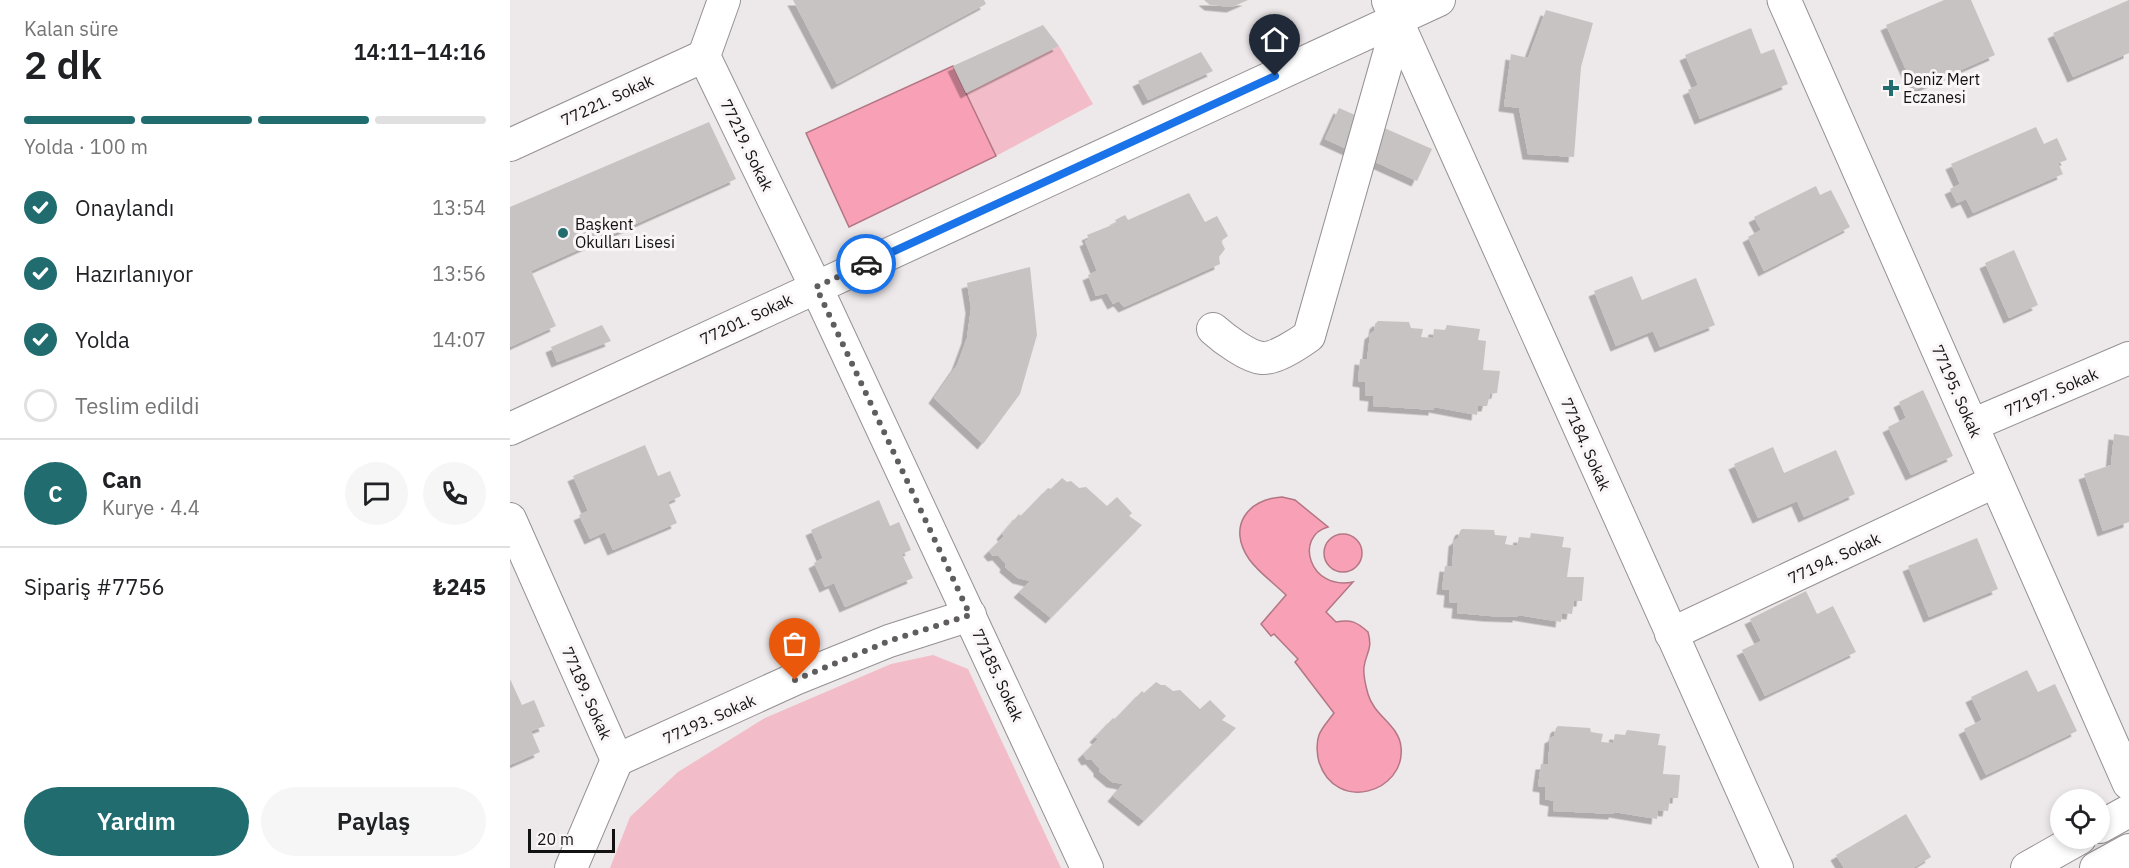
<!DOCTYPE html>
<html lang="tr">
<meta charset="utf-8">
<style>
:root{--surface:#fff;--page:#f6f6f6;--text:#202124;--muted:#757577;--line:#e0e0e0;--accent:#206c6f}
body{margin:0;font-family:"IBM Plex Sans",sans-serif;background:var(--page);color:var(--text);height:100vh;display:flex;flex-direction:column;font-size:22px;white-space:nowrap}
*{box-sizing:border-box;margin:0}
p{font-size:20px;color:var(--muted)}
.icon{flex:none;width:33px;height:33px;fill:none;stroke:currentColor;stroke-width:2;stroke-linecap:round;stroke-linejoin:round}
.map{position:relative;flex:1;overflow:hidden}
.panel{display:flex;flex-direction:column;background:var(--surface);width:510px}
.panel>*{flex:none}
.buttons{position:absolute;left:1540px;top:789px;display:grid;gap:12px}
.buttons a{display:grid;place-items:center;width:60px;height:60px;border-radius:50%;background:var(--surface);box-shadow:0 3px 9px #0003;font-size:30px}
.scale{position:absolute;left:18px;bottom:15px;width:87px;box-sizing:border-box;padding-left:6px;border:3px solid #131212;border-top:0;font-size:16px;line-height:21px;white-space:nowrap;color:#131212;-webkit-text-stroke:4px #faf5f6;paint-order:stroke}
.pin{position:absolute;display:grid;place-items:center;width:51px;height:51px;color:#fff;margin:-62px -26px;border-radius:50% 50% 50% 0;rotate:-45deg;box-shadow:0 0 6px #0007}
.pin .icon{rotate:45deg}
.courier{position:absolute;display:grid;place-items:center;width:60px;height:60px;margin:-30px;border:4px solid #1a73e8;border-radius:50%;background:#fff;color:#222;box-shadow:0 2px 8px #0007}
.summary em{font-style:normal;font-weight:600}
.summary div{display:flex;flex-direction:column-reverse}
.summary{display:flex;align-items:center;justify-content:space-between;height:102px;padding:0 24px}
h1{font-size:39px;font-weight:600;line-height:45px}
.bar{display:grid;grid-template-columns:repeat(4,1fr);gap:9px 6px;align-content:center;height:72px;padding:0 24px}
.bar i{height:8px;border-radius:4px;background:var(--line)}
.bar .selected{background:var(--accent)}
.bar p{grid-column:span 4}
.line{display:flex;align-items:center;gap:15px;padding:0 24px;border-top:2px solid var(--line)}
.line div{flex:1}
.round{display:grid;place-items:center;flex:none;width:63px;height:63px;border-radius:32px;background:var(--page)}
ol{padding:0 24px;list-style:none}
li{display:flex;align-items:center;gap:18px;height:66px}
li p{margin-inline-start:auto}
li .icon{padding:6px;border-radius:50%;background:var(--accent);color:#fff;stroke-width:4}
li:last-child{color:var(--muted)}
li i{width:33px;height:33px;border:3px solid var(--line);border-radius:50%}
.action{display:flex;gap:12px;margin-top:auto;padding:12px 24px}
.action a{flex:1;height:69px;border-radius:36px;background:var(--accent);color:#fff;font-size:24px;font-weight:600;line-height:69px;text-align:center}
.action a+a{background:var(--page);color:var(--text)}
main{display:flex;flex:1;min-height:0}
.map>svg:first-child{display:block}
</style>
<main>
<section class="panel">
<div class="summary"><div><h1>2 dk</h1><p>Kalan süre</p></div><em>14:11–14:16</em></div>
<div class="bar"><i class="selected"></i><i class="selected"></i><i class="selected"></i><i></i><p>Yolda · 100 m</p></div>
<ol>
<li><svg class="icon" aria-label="check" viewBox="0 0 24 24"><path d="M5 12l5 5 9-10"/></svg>Onaylandı<p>13:54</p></li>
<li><svg class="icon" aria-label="check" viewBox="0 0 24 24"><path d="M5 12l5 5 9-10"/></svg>Hazırlanıyor<p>13:56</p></li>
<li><svg class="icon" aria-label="check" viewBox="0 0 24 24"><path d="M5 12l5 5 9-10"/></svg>Yolda<p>14:07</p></li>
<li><i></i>Teslim edildi</li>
</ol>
<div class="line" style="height:108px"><b class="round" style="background:var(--accent);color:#fff">C</b><div><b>Can</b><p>Kurye · 4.4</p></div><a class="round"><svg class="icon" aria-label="chat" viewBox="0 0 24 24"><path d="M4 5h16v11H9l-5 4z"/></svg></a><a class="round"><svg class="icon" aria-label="phone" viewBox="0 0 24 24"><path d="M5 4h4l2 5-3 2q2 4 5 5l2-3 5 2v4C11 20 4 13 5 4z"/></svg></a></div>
<div class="line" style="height:78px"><div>Sipariş #7756</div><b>₺245</b></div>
<div class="action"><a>Yardım</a><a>Paylaş</a></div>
</section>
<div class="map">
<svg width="1619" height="868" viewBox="0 0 1619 868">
<defs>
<filter id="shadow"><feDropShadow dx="-5.5" dy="5.5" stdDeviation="0" flood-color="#0004"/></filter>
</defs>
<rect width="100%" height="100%" fill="#ede8e9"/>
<g fill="#f2bcc8">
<path d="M549 46 583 104 486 156 456 93Z"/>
<path d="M423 655 458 669 551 868H100L120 817 168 772 255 718 381 664Z"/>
</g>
<g fill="#f8a1b6" stroke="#b37685" stroke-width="1.5">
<path d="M443 66 486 156 339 227 296 133Z"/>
<path d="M772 497 785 500 818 527C784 536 799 591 843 582L816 612 826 622C841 619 847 622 858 632 863 650 856 652 854 667 853 675 856 687 858 694 864 716 889 725 891 747 896 792 826 814 809 762 807 755 806 743 809 735 812 727 819 720 824 713L785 662 788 659 764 634 761 636 751 624 776 595C765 584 748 572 739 559 717 527 737 499 772 497Z"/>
<circle cx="833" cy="553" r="19"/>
</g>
<g fill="#c7c3c3" filter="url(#shadow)">
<path d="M283 0H474L476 4 327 84Z"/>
<path d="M694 0H738L722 7 700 5Z"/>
<path d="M1434 0H1461L1485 55 1405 90 1376 25Z"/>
<path d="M1619 0V53L1563 77 1543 33Z"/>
<path d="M1036 10 1083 23 1071 67 1064 157 1018 154 1009 108 994 106 1001 54 1018 58Z"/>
<path d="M533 25 549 46 456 93 443 66Z"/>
<path d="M1241 28 1251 54 1264 49 1278 84 1190 119 1178 90 1188 85 1175 55Z"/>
<path d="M691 52 703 71 638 100 628 81Z"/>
<path d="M829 108 922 149 907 181 815 139Z"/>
<path d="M199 122 226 179 21 271 46 326 0 347V207Z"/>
<path d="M1526 127 1534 144 1547 138 1557 160 1548 163 1553 174 1463 213 1456 199 1447 203 1440 189 1450 184 1441 164Z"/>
<path d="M1306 186 1310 195 1321 190 1340 227 1254 271 1238 237 1251 230 1244 217Z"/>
<path d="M679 193 695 222 707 216 718 236 711 241 715 249 709 257 710 264 614 307 609 301 603 304 597 293 586 296 578 275 587 271 575 241 579 239 577 235 607 223 605 220 615 215 618 220Z"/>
<path d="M1504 250 1528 305 1499 318 1475 263Z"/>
<path d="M520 267 527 335 510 394 473 444 424 398 447 365 457 338 461 308 457 283Z"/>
<path d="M1122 276 1132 300 1186 278 1205 325 1150 347 1143 331 1106 346 1084 291Z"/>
<path d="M868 321 899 322 901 328 913 329 911 337 923 338 924 329 935 330 937 325 970 329 968 340 976 341 973 370 990 371 987 393 980 394 977 406H968L967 415 924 407V410L863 406 864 396 855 395V382L848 381 850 359 857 360 860 334 864 331 865 324Z"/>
<path d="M92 325 101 341 47 362 41 347Z"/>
<path d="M1413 390 1443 456 1401 475 1378 427 1396 418 1389 402Z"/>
<path d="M1604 434 1619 436V522L1593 531 1574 474 1601 465Z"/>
<path d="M135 445 148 476 160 471 171 496 158 502 167 523 103 550 95 532 80 539 69 515 78 511 63 476Z"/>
<path d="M1263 447 1274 473 1326 450 1345 494 1294 517 1287 501 1248 518 1224 464Z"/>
<path d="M552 478 557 482 561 481 569 488 576 487 597 506 607 497 622 513 619 516 632 525 541 618 509 592 520 581 508 578 495 567 496 564 488 555 483 556 479 551 494 536 492 534 509 514 511 516 538 488 541 489Z"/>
<path d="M369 500 380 526 389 522 401 550 392 554 403 578 335 607 324 583 315 587 304 563 313 558 301 530Z"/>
<path d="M952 529 984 530 985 535 997 536 995 544 1007 546 1009 537 1020 538 1021 533 1054 537 1052 547 1061 548 1057 577H1074L1072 601H1064L1062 614 1052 613 1051 622 1008 615V617L979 616 947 613 948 603 939 602 940 590 932 589 935 566 942 567 944 541 948 538 950 531Z"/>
<path d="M1467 538 1488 589 1419 617 1398 566Z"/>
<path d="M1296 591 1307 614 1323 606 1346 652 1255 696 1232 650 1251 641 1240 619Z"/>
<path d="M1517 670 1528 692 1545 684 1567 731 1476 775 1454 729 1472 720 1461 697Z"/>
<path d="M0 679 12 705 24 700 35 726 21 731 30 752 0 765Z"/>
<path d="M646 682 651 685H655L663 691 670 690 690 709 700 700 716 716 712 720 726 728 634 821 603 796 613 784 602 782 589 771V768L581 759 577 760 573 754 588 739 585 737 603 718 605 719 632 691 634 693Z"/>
<path d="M1048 726 1080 728 1081 732 1093 734 1091 742 1103 743 1105 734 1115 735 1117 730 1150 734 1148 745 1156 746 1153 774 1170 775 1168 798H1160L1158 811 1148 810 1147 819 1104 812V814L1043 811 1044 801 1035 799V787L1028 786 1031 764H1038L1040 738 1044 736 1046 728Z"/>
<path d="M1396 814 1421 857 1403 868H1334L1326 855Z"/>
</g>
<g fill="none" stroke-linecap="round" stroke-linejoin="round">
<g stroke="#969192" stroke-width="34">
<g id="street">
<path d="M214 0 194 56 315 306 577 868"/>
<path d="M878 1 1267 868"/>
<path d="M0 145 194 56"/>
<path d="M703 329C713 338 738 357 752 358 765 359 788 344 799 336L881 47 886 20"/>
<path d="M1462 425 1619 358"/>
<path d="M0 429 929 0"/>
<path d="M0 519 107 760 61 868"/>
<path d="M1161 634 1486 481"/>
<path d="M107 760 285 679 379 641 460 615"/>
<path d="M1590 827 1619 811"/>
<path d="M1517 868 1570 838"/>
<path d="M1586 868 1619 850"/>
</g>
</g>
<g stroke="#969192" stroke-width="35">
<path id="secondary" d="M1274 0 1619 783"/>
</g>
<use href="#street" stroke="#fff" stroke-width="32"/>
<use href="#secondary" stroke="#fff" stroke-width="33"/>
</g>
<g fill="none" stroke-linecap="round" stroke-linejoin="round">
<path stroke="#5f5d5d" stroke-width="6" stroke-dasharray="0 10.8" d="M285 680 379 641 460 615 306 287 356 264"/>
<path stroke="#1a73e8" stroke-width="8" d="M356 264 765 76"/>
</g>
<g fill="#206c6f" stroke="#faf5f6" stroke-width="2">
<path d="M1378 79h6v6h6v6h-6v6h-6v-6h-6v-6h6z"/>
<circle cx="53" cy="233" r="6"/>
</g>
<g text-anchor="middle" stroke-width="6" stroke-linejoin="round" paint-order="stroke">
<g font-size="16" fill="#131212" stroke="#faf5f6" text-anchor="start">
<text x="1393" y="85">Deniz Mert<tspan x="1393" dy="18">Eczanesi</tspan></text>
<text x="65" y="230">Başkent<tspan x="65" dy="18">Okulları Lisesi</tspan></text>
</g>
<g font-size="16" fill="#131212" stroke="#faf5f6">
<text transform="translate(97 100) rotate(-25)" y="6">77221. Sokak</text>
<text transform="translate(237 145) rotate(64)" y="6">77219. Sokak</text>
<text transform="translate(236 319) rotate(-25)" y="6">77201. Sokak</text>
<text transform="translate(1447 391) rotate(66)" y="6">77195. Sokak</text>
<text transform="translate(1541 392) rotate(-23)" y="6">77197. Sokak</text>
<text transform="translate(1076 444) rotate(66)" y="6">77184. Sokak</text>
<text transform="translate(1324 558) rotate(-25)" y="6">77194. Sokak</text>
<text transform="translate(488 675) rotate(65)" y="6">77185. Sokak</text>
<text transform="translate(77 693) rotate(66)" y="6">77189. Sokak</text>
<text transform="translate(199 719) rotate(-24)" y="6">77193. Sokak</text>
</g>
</g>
</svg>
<div class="buttons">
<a><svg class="icon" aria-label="locate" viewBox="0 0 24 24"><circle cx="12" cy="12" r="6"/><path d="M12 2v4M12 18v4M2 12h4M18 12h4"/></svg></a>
</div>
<div class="scale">20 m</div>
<div class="pin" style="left:285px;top:680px;background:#ea580c"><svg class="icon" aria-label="bag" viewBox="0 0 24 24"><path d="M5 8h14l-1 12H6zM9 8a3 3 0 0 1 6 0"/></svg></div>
<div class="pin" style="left:765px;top:76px;background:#1f2937"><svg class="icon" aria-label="home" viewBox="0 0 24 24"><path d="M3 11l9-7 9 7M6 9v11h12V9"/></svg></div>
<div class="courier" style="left:356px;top:264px"><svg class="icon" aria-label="car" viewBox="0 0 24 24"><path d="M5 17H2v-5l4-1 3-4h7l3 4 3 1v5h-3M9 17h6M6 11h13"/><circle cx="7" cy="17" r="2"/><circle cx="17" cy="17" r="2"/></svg></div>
</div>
</main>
